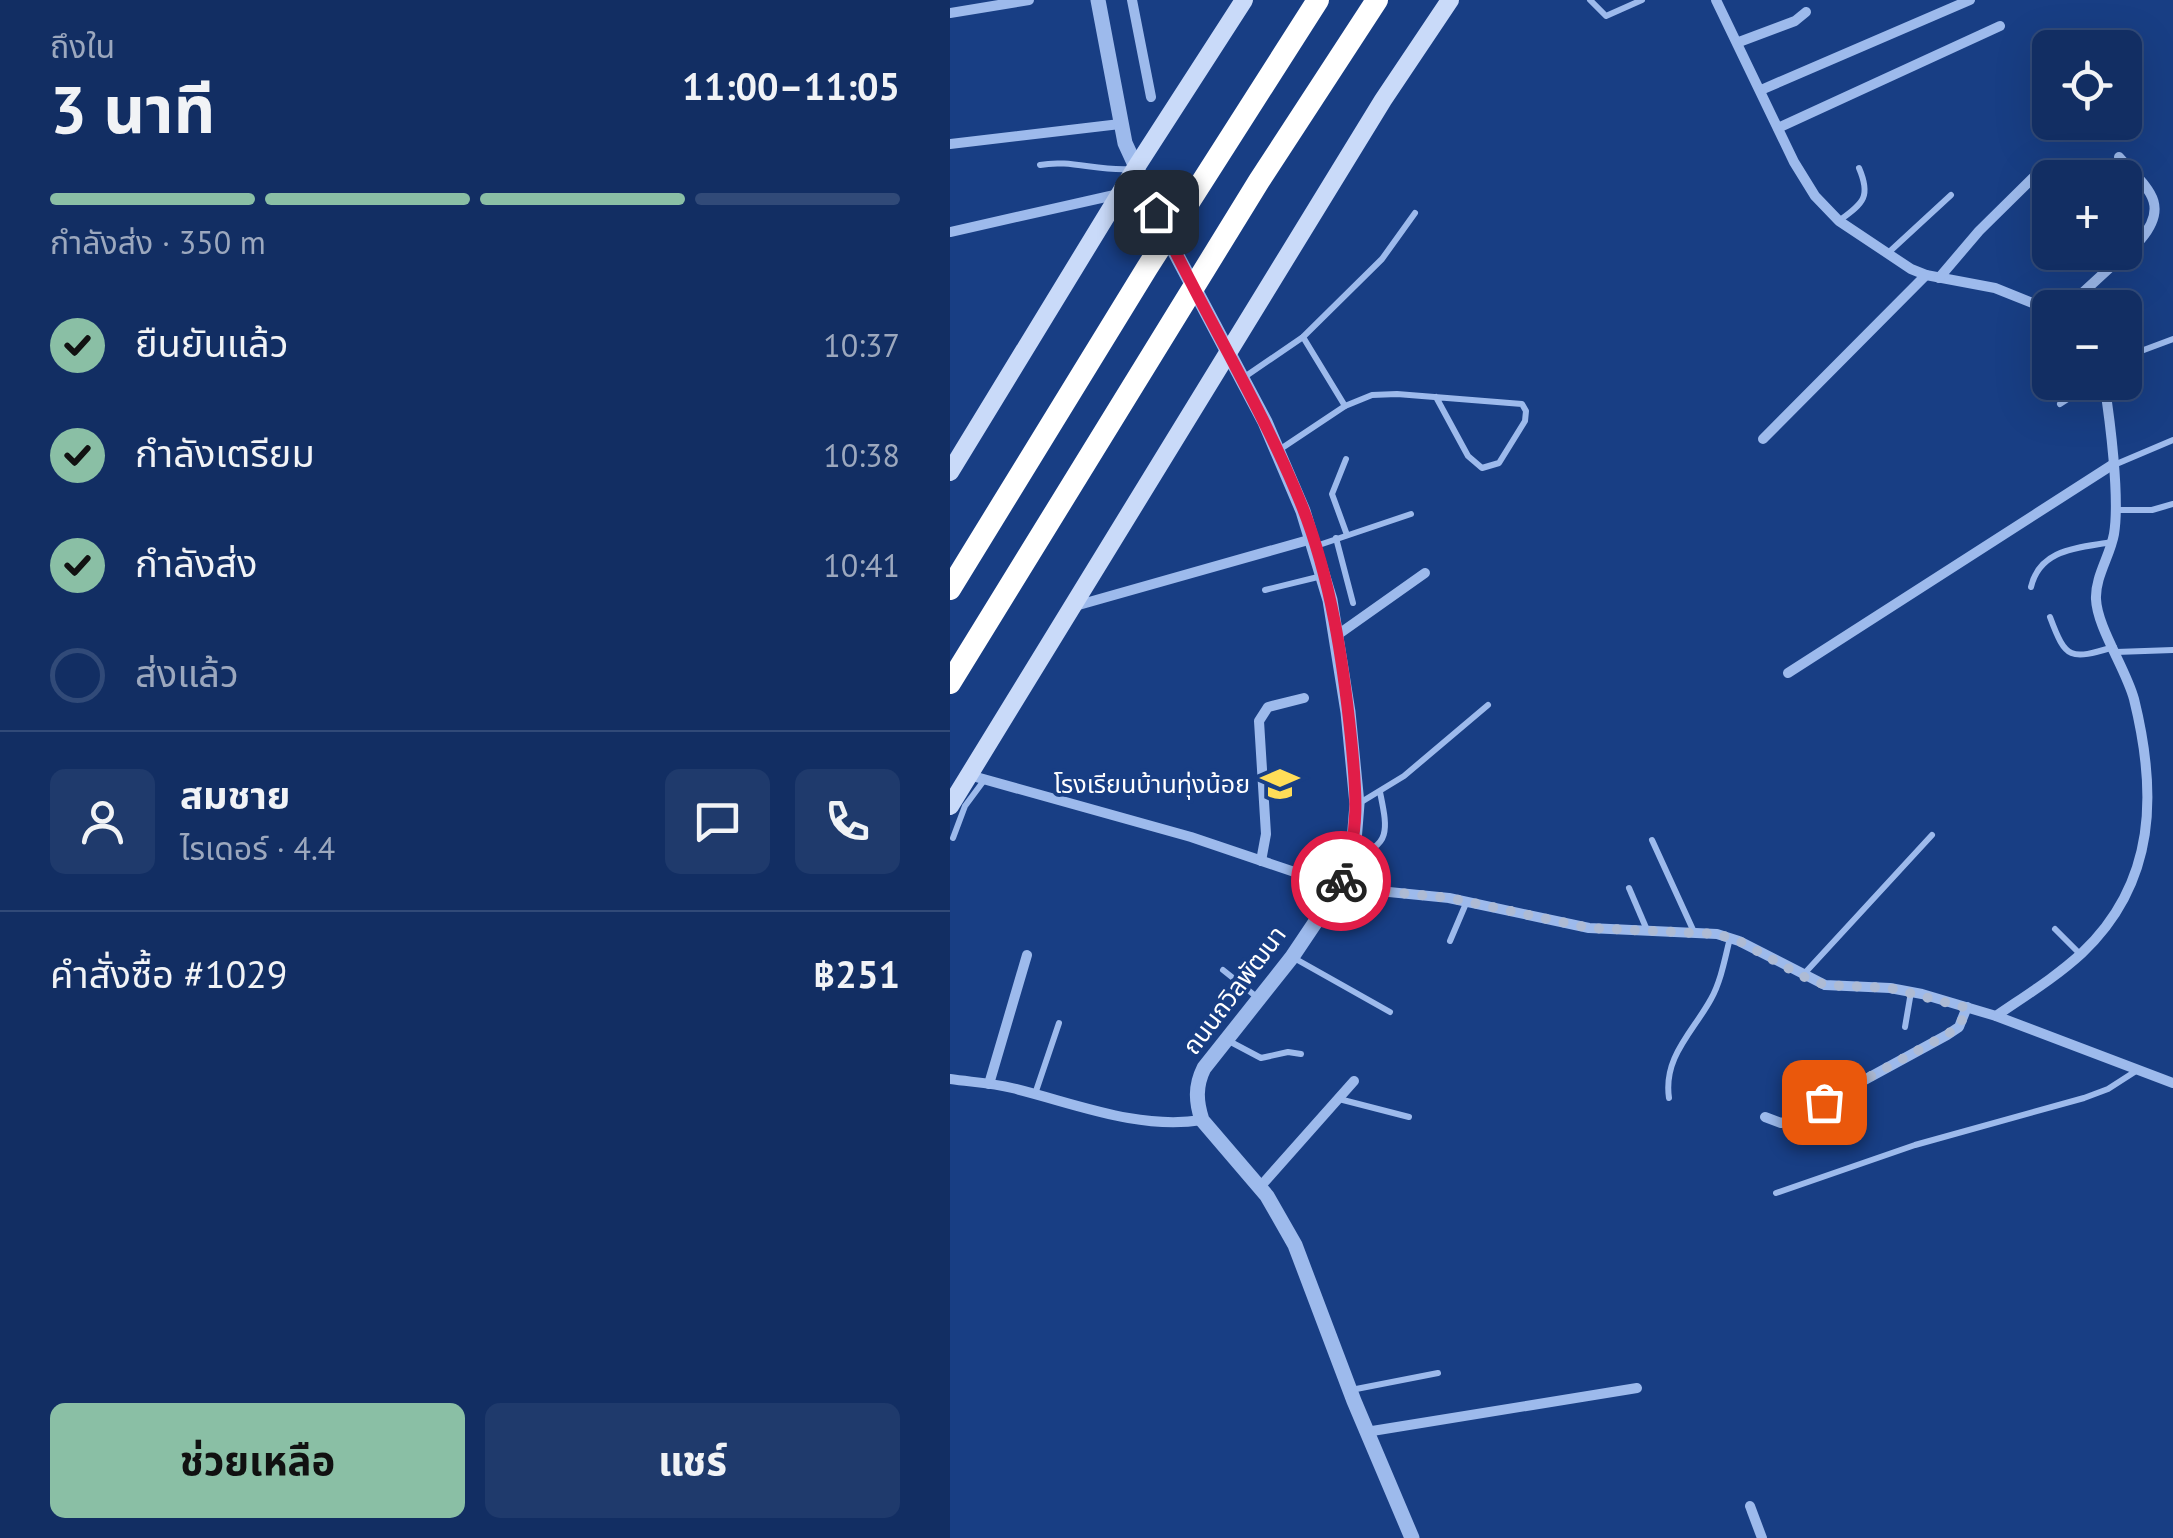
<!DOCTYPE html>
<html lang="th">
<meta charset="utf-8">
<style>
:root{--surface:#122e63;--page:#1f3a6c;--text:#f1f3f6;--muted:#9ca8be;--line:#314a78;--accent:#8abfa5}
body{margin:0;font-family:"PT Sans","Noto Sans Thai",sans-serif;background:var(--page);color:var(--text);height:100vh;display:flex;flex-direction:column;font-size:38px;white-space:nowrap}
*{box-sizing:border-box;margin:0}
p{font-size:32px;color:var(--muted)}
.icon{flex:none;width:55px;height:55px;fill:none;stroke:currentColor;stroke-width:2;stroke-linecap:round;stroke-linejoin:round}
.map{position:relative;flex:1;overflow:hidden}
.sheet{display:flex;flex-direction:column;background:var(--surface);width:950px}
.sheet>*{flex:none}
.fabs{position:absolute;left:1082px;top:30px;display:grid;gap:20px}
.fabs a{display:grid;place-items:center;width:110px;height:110px;border-radius:15px;background:var(--surface);box-shadow:0 10px 40px #0002,0 0 0 2px var(--line);font-size:50px}
.pin{position:absolute;display:grid;place-items:center;width:85px;height:85px;color:#fff;margin:-42px;border-radius:20px;box-shadow:0 5px 15px #0006}
.courier{position:absolute;display:grid;place-items:center;width:100px;height:100px;margin:-50px;border:8px solid #e11d48;border-radius:50%;background:#fff;color:#222;box-shadow:0 2px 12px #0007}
.overview em{font-style:normal;font-weight:700}
.overview div{display:flex;flex-direction:column-reverse}
.overview{display:flex;align-items:center;justify-content:space-between;height:170px;padding:0 50px}
h1{font-size:65px;font-weight:700;line-height:75px}
.bar{display:grid;grid-template-columns:repeat(4,1fr);gap:15px 10px;align-content:center;height:120px;padding:0 50px}
.bar i{height:12px;border-radius:8px;background:var(--line)}
.bar .current{background:var(--accent)}
.bar p{grid-column:span 4}
.line{display:flex;align-items:center;gap:25px;padding:0 50px;border-top:2px solid var(--line)}
.line div{flex:1}
.round{display:grid;place-items:center;flex:none;width:105px;height:105px;border-radius:15px;background:var(--page)}
ol{padding:0 50px;list-style:none}
li{display:flex;align-items:center;gap:30px;height:110px}
li p{margin-inline-start:auto}
li .icon{padding:10px;border-radius:50%;background:var(--accent);color:#111;stroke-width:4}
li:last-child{color:var(--muted)}
li i{width:55px;height:55px;border:5px solid var(--line);border-radius:50%}
.cta{display:flex;gap:20px;margin-top:auto;padding:20px 50px}
.cta a{flex:1;height:115px;border-radius:15px;background:var(--accent);color:#111;font-size:40px;font-weight:700;line-height:115px;text-align:center}
.cta a+a{background:var(--page);color:var(--text)}
main{display:flex;flex:1;min-height:0}
.map>svg:first-child{display:block}
</style>
<main>
<section class="sheet">
<div class="overview"><div><h1>3 นาที</h1><p>ถึงใน</p></div><em>11:00–11:05</em></div>
<div class="bar"><i class="current"></i><i class="current"></i><i class="current"></i><i></i><p>กำลังส่ง · 350 m</p></div>
<ol>
<li><svg class="icon" aria-label="check" viewBox="0 0 24 24"><path d="M5 12l5 5 9-10"/></svg>ยืนยันแล้ว<p>10:37</p></li>
<li><svg class="icon" aria-label="check" viewBox="0 0 24 24"><path d="M5 12l5 5 9-10"/></svg>กำลังเตรียม<p>10:38</p></li>
<li><svg class="icon" aria-label="check" viewBox="0 0 24 24"><path d="M5 12l5 5 9-10"/></svg>กำลังส่ง<p>10:41</p></li>
<li><i></i>ส่งแล้ว</li>
</ol>
<div class="line" style="height:180px"><a class="round"><svg class="icon" aria-label="person" viewBox="0 0 24 24"><circle cx="12" cy="8" r="4"/><path d="M4 21q1-7 8-7t8 7"/></svg></a><div><b>สมชาย</b><p>ไรเดอร์ · 4.4</p></div><a class="round"><svg class="icon" aria-label="chat" viewBox="0 0 24 24"><path d="M4 5h16v11H9l-5 4z"/></svg></a><a class="round"><svg class="icon" aria-label="phone" viewBox="0 0 24 24"><path d="M5 4h4l2 5-3 2q2 4 5 5l2-3 5 2v4C11 20 4 13 5 4z"/></svg></a></div>
<div class="line" style="height:130px"><div>คำสั่งซื้อ #1029</div><b>฿251</b></div>
<div class="cta"><a>ช่วยเหลือ</a><a>แชร์</a></div>
</section>
<div class="map">
<svg width="1223" height="1538" viewBox="0 0 1223 1538">
<rect width="100%" height="100%" fill="#183e84"/>
<g fill="none" stroke-linecap="round" stroke-linejoin="round">
<g stroke="#9dbaec" stroke-width="6">
<path d="M640 0 656 16 692 0"/>
<path d="M90 165C120 159 149 172 182 169"/>
<path d="M890 220C914 203 921 196 909 168"/>
<path d="M937 254 1001 195"/>
<path d="M353 337 395 406"/>
<path d="M1175 357 1223 339"/>
<path d="M293 378 353 337 432 259 465 213"/>
<path d="M1110 404 1144 382"/>
<path d="M329 450 395 406 422 395 447 394 572 404 576 411 575 421 549 463 532 468 518 456 486 397"/>
<path d="M396 459 382 494 397 535"/>
<path d="M1164 465 1223 440"/>
<path d="M1166 510H1202L1223 504"/>
<path d="M386 538 403 603"/>
<path d="M366 546 461 514"/>
<path d="M1081 587C1090 548 1129 548 1162 542"/>
<path d="M315 590 372 576"/>
<path d="M1100 617C1116 660 1120 660 1164 647"/>
<path d="M1166 652 1223 650"/>
<path d="M408 804 454 776 538 705"/>
<path d="M3 838 15 806 35 779"/>
<path d="M702 840 744 932"/>
<path d="M404 854C444 848 436 823 430 792"/>
<path d="M679 888 697 930"/>
<path d="M1105 929 1130 954"/>
<path d="M500 941 517 901"/>
<path d="M344 958 440 1012"/>
<path d="M273 970 308 998"/>
<path d="M853 975 982 835"/>
<path d="M955 1027 961 992"/>
<path d="M277 1040 311 1058 338 1052 351 1054"/>
<path d="M85 1094 109 1023"/>
<path d="M719 1098C713 1057 743 1032 761 999 771 981 775 958 780 938"/>
<path d="M389 1099 459 1117"/>
<path d="M826 1193 965 1145 1134 1098 1158 1089 1186 1071"/>
<path d="M401 1390 488 1373"/>
</g>
<g stroke="#9dbaec" stroke-width="10">
<path d="M182 0 201 97"/>
<path d="M766 0 844 162 865 196 889 221 961 269 976 275 1045 288 1100 310"/>
<path d="M0 13 79 0"/>
<path d="M789 42 845 21 856 12"/>
<path d="M811 90 1020 0"/>
<path d="M828 128 1050 26"/>
<path d="M0 144 170 124"/>
<path d="M0 232 169 194"/>
<path d="M989 278 1029 231 1097 164"/>
<path d="M1116 308 1191 239C1222 202 1194 186 1169 157"/>
<path d="M813 439 976 275"/>
<path d="M125 606 362 539"/>
<path d="M386 636 475 573"/>
<path d="M838 673 1162 465"/>
<path d="M19 775 241 837 389 887 499 898 639 928 767 934 789 941 875 985 940 988 972 994 1046 1016 1223 1083"/>
<path d="M311 861 316 834 309 721 318 707 354 698"/>
<path d="M1046 1016C1075 996 1106 977 1132 953 1207 882 1207 792 1184 699 1176 669 1147 627 1146 599 1145 577 1160 556 1164 534 1170 498 1160 420 1154 382"/>
<path d="M0 1079C20 1082 42 1083 62 1088 124 1103 187 1130 252 1120"/>
<path d="M39 1084 77 955"/>
<path d="M815 1117 831 1123 843 1119 997 1035 1009 1027 1017 1007"/>
<path d="M309 1188 404 1081"/>
<path d="M416 1432 687 1388"/>
<path d="M800 1506 812 1538"/>
</g>
<path stroke="#9dbaec" stroke-width="15" d="M148 0 175 143 225 252 315 422 353 511 380 600 398 712 407 804 403 854 389 887 342 957 254 1068C245 1086 246 1102 252 1120L317 1196 345 1245 404 1401 462 1538"/>
<g stroke="#c9daf9" stroke-width="18">
<path d="M0 472 185 169 294 0"/>
<path d="M0 806 433 100 500 0"/>
</g>
<g stroke="#fff" stroke-width="22">
<path d="M0 589 197 268 368 0"/>
<path d="M0 683 309 181 427 0"/>
</g>
</g>
<g fill="none" stroke-linecap="round" stroke-linejoin="round">
<path stroke="#aebbd4" stroke-width="10" stroke-dasharray="0 18" d="M391 881 389 887 500 898 639 928 767 934 789 941 852 976 875 985 940 988 1017 1008 1009 1027 996 1035 874 1102"/>
<path stroke="#e11d48" stroke-width="12" d="M206 212C252 311 311 404 352 506 381 579 393 661 401 738 406 788 411 834 391 881"/>
</g>
<defs>
<g id="school-bare" transform="scale(3)"><path d="M0-5L7-2L0 1L-7-2ZM-4 1L0 2.5L4 1V4Q0 6-4 4Z" fill="#ffdd58" stroke="#183e84" stroke-width="2.5" paint-order="stroke"/></g>
</defs>
<g fill-rule="evenodd">
<use href="#school-bare" x="330" y="784"/>
</g>
<g text-anchor="middle" stroke-width="8" stroke-linejoin="round" paint-order="stroke">
<g font-size="25" fill="#fff" stroke="#183e84" text-anchor="end">
<text x="300" y="793">โรงเรียนบ้านทุ่งน้อย</text>
</g>
<g font-size="25" fill="#fff" stroke="#183e84">
<text transform="translate(284 990) rotate(-53)" y="9">ถนนถวิลพัฒนา</text>
</g>
</g>
</svg>
<div class="fabs">
<a><svg class="icon" aria-label="locate" viewBox="0 0 24 24"><circle cx="12" cy="12" r="6"/><path d="M12 2v4M12 18v4M2 12h4M18 12h4"/></svg></a>
<a>+</a>
<a>−</a>
</div>
<div class="pin" style="left:874px;top:1102px;background:#ea580c"><svg class="icon" aria-label="bag" viewBox="0 0 24 24"><path d="M5 8h14l-1 12H6zM9 8a3 3 0 0 1 6 0"/></svg></div>
<div class="pin" style="left:206px;top:212px;background:#1f2937"><svg class="icon" aria-label="home" viewBox="0 0 24 24"><path d="M3 11l9-7 9 7M6 9v11h12V9"/></svg></div>
<div class="courier" style="left:391px;top:881px"><svg class="icon" aria-label="bike" viewBox="0 0 24 24"><circle cx="6" cy="16" r="4"/><circle cx="18" cy="16" r="4"/><path d="M6 16l4-8h5l3 8M10 8l3 8H6M13 5h3"/></svg></div>
</div>
</main>
